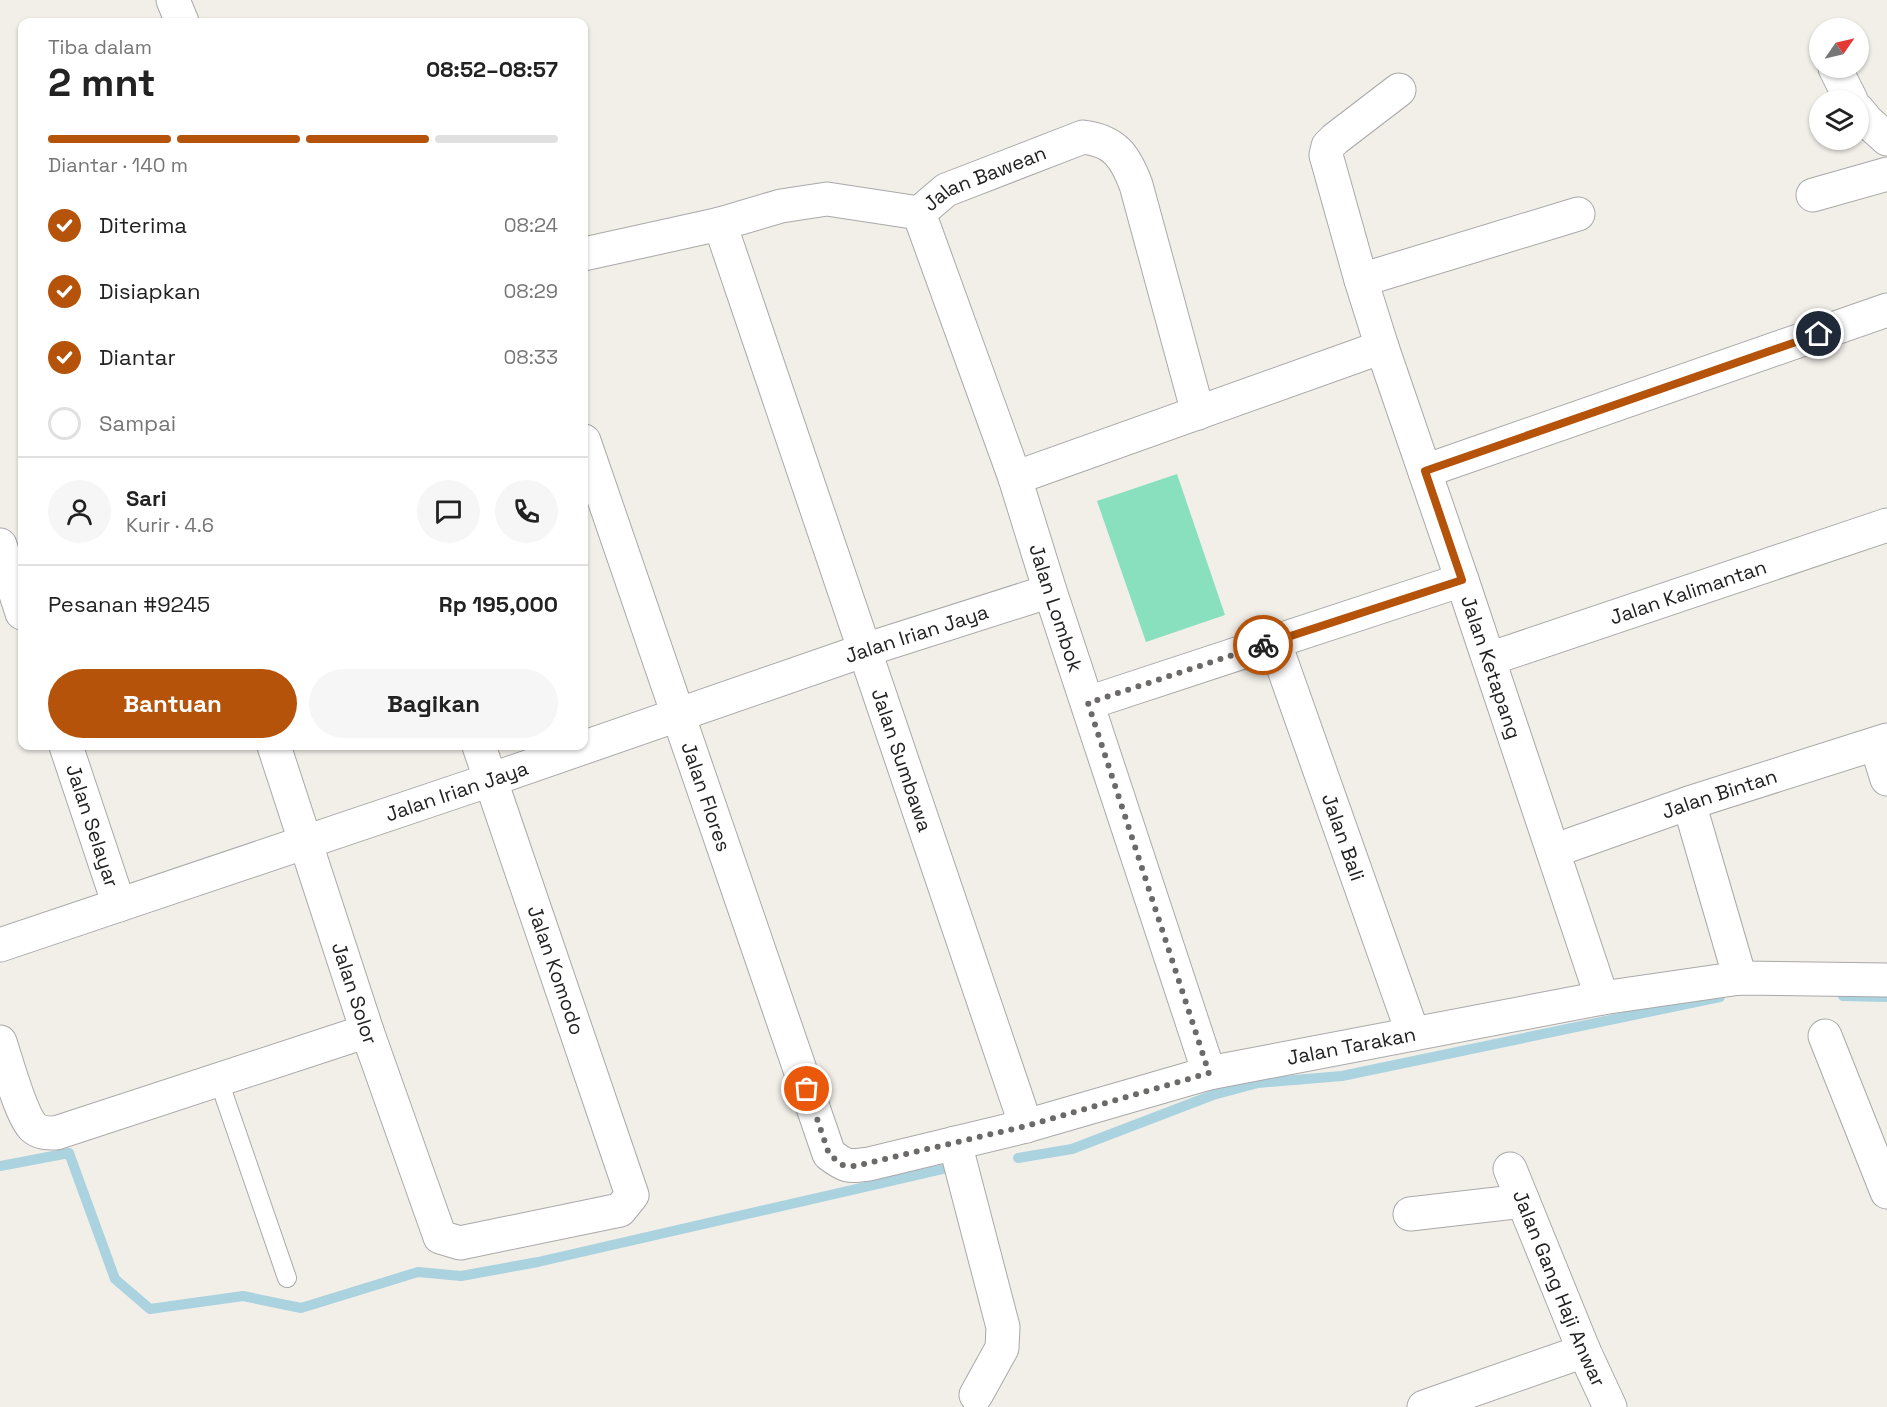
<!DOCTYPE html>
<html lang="id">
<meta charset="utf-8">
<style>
:root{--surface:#fff;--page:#f6f6f6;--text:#222;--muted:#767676;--line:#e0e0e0;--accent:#b45309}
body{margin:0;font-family:"Space Grotesk",sans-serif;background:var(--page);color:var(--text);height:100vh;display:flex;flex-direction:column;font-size:22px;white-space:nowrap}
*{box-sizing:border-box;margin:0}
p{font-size:20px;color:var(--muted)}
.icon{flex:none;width:33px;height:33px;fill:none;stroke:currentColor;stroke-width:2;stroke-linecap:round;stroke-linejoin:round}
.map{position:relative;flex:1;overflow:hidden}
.drawer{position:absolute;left:18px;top:18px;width:570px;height:732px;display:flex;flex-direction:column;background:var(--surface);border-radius:12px;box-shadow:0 2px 4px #0004}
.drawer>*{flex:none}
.needle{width:39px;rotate:56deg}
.buttons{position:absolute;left:1809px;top:18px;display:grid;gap:12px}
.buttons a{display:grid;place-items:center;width:60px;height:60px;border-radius:50%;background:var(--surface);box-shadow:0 2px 4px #0004;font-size:30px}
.pin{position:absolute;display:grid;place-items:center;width:51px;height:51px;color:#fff;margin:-26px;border:3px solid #fff;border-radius:50%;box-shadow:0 2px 6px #0007}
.courier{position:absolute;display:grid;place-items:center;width:60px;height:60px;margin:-30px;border:4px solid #b45309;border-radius:50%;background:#fff;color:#222;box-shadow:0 2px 8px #0007}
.head em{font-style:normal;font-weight:600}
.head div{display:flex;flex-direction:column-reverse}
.head{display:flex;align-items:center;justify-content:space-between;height:102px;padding:0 30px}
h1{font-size:39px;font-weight:600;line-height:45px}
.bar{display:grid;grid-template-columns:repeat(4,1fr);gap:9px 6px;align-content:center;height:72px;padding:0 30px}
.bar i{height:8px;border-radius:4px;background:var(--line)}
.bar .active{background:var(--accent)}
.bar p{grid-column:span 4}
.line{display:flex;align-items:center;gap:15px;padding:0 30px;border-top:2px solid var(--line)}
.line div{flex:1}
.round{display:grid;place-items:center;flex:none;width:63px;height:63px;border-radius:32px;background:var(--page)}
ol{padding:0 30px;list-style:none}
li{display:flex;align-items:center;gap:18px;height:66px}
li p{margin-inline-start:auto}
li .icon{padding:6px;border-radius:50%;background:var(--accent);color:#fff;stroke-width:4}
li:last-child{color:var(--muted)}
li i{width:33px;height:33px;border:3px solid var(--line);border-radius:50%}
.action{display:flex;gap:12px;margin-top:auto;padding:12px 30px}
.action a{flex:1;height:69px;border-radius:36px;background:var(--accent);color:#fff;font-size:24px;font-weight:600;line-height:69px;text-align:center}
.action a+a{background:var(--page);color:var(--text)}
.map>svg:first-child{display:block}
</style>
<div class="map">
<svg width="1887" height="1407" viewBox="0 0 1887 1407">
<rect width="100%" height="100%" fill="#f2efe9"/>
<path fill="#88e0be" d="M1177 474 1225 615 1146 642 1097 501Z"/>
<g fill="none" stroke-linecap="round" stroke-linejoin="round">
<g stroke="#aad3df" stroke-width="10">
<path d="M1843 996 1887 997"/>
<path d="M1018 1158 1072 1149 1213 1095 1258 1083 1342 1076 1720 997"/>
<path d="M0 1166 69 1153 115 1279 150 1309 243 1296 301 1308 418 1272 461 1276 538 1262 952 1167"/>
</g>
<g stroke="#a9a9a9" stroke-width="20">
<path id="lane" d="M219 1081 287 1278"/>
</g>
<g stroke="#a9a9a9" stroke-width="35">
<g id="street">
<path d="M173 0 182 22"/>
<path d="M1835 68 1851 100"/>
<path id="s1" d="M1399 90 1335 139 1328 146 1326 155 1361 280 1382 347 1462 580 1602 998"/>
<path d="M1858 110 1867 121 1887 139"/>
<path d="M1813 195 1887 174"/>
<path id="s2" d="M919 213 1015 478 1050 591 1209 1073"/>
<path id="s3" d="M720 224 1026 1126"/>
<path id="s4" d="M584 254 720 224 781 206 827 199 919 213 946 190 1083 137C1115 141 1125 156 1136 185L1198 413"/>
<path d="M1361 280 1578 214"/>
<path id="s5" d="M584 441 829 1154C846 1167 848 1167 869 1164L1026 1126 1209 1073 1602 998 1740 978 1887 980"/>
<path d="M1425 471 1887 310"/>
<path d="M1015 478 1382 347"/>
<path d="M0 545 22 613"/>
<path id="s6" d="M1274 641 1413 1034"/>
<path id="s7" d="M1489 659 1887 525"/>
<path d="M1088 703 1462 580"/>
<path d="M1876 744 1887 779"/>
<path id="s8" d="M66 746 119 905"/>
<path id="s9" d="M274 746 367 1031 440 1237 460 1243 620 1210 632 1195 479 746"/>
<path d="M1689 803 1740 978"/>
<path id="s10" d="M1553 851 1689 803 1887 740"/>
<path id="s11" d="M0 945 490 780 865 650 1050 591"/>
<path d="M1825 1036 1887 1192"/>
<path d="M0 1042C6 1060 21 1115 33 1127 39 1133 48 1133 56 1133L367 1031"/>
<path d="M955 1143 1003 1327 1002 1348 976 1395"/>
<path id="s12" d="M1510 1169 1584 1351 1610 1407"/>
<path d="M1410 1214 1523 1201"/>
<path d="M1424 1407 1584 1351"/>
</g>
</g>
<use href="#lane" stroke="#fff" stroke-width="18"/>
<use href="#street" stroke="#fff" stroke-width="33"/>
</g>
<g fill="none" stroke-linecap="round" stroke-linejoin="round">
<path stroke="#6b6a68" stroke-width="6" stroke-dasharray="0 10.8" d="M807 1089 829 1154 842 1165 855 1166 1026 1126 1209 1073 1088 703 1263 645"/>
<path stroke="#b45309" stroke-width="8" d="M1263 645 1462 580 1425 471 1819 334"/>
</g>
<g text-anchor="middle" stroke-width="4.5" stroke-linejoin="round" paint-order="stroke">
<g font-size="20" fill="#222" stroke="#fff">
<text dy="7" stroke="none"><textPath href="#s4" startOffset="418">Jalan Bawean</textPath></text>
<text dy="7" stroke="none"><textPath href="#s7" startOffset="210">Jalan Kalimantan</textPath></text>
<text dy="7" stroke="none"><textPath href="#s2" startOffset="418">Jalan Lombok</textPath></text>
<text dy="7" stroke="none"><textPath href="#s11" startOffset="968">Jalan Irian Jaya</textPath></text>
<text dy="7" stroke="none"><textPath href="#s1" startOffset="638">Jalan Ketapang</textPath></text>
<text dy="7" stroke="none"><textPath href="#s3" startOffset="566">Jalan Sumbawa</textPath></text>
<text dy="7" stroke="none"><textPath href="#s11" startOffset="482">Jalan Irian Jaya</textPath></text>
<text dy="7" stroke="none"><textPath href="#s10" startOffset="176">Jalan Bintan</textPath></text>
<text dy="7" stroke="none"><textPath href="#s5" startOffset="376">Jalan Flores</textPath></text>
<text dy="7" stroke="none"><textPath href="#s8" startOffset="84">Jalan Selayar</textPath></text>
<text dy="7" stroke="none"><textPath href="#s6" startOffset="208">Jalan Bali</textPath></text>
<text transform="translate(556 970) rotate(71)" y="7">Jalan Komodo</text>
<text dy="7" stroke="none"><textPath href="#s9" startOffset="260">Jalan Solor</textPath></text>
<text dy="7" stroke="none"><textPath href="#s5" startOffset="1294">Jalan Tarakan</textPath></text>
<text dy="7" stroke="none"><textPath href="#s12" startOffset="129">Jalan Gang Haji Anwar</textPath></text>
</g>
</g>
</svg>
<div class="buttons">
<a><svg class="needle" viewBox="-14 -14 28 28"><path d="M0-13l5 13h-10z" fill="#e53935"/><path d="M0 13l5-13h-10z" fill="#767676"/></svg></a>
<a><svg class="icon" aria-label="layers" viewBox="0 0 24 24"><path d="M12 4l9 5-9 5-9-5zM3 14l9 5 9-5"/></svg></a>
</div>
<div class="pin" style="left:807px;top:1089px;background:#ea580c"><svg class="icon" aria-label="bag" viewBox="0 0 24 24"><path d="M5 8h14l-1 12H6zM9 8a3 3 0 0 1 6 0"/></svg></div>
<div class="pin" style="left:1819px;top:334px;background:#1f2937"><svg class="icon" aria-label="home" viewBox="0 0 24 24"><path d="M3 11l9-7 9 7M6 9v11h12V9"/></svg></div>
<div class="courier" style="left:1263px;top:645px"><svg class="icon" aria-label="bike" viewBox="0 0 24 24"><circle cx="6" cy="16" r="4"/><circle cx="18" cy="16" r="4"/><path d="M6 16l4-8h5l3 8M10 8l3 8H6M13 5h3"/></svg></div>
<section class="drawer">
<div class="head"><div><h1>2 mnt</h1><p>Tiba dalam</p></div><em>08:52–08:57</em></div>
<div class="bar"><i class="active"></i><i class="active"></i><i class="active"></i><i></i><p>Diantar · 140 m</p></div>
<ol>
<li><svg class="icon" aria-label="check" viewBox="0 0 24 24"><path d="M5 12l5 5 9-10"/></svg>Diterima<p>08:24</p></li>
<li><svg class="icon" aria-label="check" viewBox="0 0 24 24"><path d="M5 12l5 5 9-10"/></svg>Disiapkan<p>08:29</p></li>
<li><svg class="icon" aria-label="check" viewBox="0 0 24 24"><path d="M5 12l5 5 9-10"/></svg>Diantar<p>08:33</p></li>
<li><i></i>Sampai</li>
</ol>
<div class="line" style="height:108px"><a class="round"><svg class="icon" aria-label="person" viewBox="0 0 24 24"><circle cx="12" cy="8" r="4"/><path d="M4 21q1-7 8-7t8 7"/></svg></a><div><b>Sari</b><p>Kurir · 4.6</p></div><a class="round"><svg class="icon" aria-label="chat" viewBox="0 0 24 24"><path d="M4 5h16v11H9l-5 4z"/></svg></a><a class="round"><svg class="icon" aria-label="phone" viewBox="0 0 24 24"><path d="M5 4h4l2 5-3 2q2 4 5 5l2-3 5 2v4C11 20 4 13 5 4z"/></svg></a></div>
<div class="line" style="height:78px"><div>Pesanan #9245</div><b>Rp 195,000</b></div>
<div class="action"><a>Bantuan</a><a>Bagikan</a></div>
</section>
</div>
